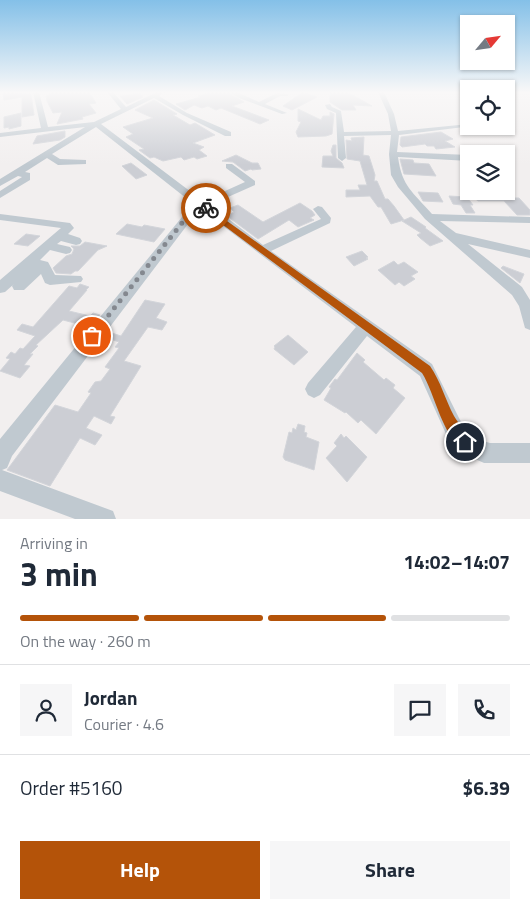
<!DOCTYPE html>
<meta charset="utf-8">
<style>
:root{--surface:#fff;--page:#f6f6f7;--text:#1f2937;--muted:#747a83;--line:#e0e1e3;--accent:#b45309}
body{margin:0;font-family:"Titillium Web",sans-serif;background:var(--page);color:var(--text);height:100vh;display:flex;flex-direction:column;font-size:19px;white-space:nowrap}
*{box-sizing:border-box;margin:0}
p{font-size:16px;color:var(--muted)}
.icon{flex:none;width:28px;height:28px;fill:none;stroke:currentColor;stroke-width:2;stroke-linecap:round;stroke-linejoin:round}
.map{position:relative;height:519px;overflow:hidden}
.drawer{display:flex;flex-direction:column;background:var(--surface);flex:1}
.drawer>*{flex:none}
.needle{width:32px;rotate:61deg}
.controls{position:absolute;left:460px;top:15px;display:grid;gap:10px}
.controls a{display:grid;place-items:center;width:55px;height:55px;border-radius:0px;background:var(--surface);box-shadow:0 1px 4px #0004;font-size:25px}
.pin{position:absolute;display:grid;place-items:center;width:42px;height:42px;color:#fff;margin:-21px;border:2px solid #fff;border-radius:50%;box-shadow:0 1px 5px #0007}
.courier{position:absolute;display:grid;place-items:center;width:50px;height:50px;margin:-25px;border:4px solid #b45309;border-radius:50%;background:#fff;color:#222;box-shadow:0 1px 6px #0007}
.head em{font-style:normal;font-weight:700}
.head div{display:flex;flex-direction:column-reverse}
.head{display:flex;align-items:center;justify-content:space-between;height:85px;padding:0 20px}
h1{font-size:32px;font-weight:700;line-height:38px}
.bar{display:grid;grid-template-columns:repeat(4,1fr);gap:8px 5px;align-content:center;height:60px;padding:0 20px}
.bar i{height:6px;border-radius:4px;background:var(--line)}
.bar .selected{background:var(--accent)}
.bar p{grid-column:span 4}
.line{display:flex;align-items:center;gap:12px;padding:0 20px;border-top:1px solid var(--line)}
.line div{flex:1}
.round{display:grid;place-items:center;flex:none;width:52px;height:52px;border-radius:0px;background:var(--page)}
.action{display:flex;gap:10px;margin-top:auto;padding:10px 20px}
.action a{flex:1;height:58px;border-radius:0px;background:var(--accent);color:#fff;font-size:20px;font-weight:700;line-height:58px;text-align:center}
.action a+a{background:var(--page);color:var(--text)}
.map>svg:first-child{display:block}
</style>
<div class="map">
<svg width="530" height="519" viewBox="0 0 530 519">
<rect width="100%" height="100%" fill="#f2efef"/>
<g fill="#ccced4" stroke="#d3d5da">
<path d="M3 92 31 94 34 115 22 117V97L4 100Z"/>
<path d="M49 92H89L96 103 89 104 96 113 82 117 83 119 57 124 62 112 53 113 47 101 46 96 49 95Z"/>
<path d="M211 92H227L244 102 232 106 269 120 260 124 221 108 216 110 208 106 202 108 194 105 185 110 176 104 201 97 198 96Z"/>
<path d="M303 92 317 97 292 110 283 106Z"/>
<path d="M330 92H347L372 106 353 105 356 110H342L330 102Z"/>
<path d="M140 93 143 97 127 104 120 96Z"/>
<path d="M154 100 177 114 173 115 190 125 195 123 215 135 193 143 204 147 199 150 207 156 197 159 194 157 184 160 181 157 163 161 154 157 150 158 139 150 144 149 126 137 133 134 123 127 153 118 135 110Z"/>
<path d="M298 109 321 120 323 116H330V112L334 114 332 134 326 136 298 137 296 132 301 122 298 121Z"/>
<path d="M21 113V126L9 129V127L4 128V117Z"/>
<path d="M65 131V137L60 140 33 144 37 136Z"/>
<path d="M441 132 453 139 445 141 455 147 436 149 434 146H427L425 144 402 147 400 145 401 137Z"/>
<path d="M364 137 363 155 369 156 375 175 374 181H377L385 199H388L394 206 404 220 391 224 381 207H378L370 196 346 197V190H360L358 185H367L360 161 347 159 346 140 352 141 351 138Z"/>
<path d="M333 145H336V158L342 163 344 168 322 167 323 156H333L331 151Z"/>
<path d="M236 155 252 163H258L261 169 252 170 251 169 245 171 233 162 222 161Z"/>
<path d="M400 159 413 160 414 163 429 164 436 176 404 174Z"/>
<path d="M131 163 147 175 136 179 122 166Z"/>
<path d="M466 191H501L509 198H519L530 210V215H517L504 201H478Z"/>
<path d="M418 192 438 193 443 202 423 201Z"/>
<path d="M449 196 467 197 473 205H470L475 213H466L461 205 453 204Z"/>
<path d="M300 203 312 211 315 215 310 218 314 220 298 227 289 220 258 239 227 216 234 212 230 208 238 205 263 222Z"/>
<path d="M411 217 426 227 425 228 443 241 430 246 420 238 417 235 421 233 402 221Z"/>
<path d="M127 224 142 227 144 225 165 229 154 242 116 234Z"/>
<path d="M26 234 40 236 28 246 14 244Z"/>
<path d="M85 242 107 246 98 250 78 271H75L71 274 56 273 53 268 66 256 72 254 74 249 71 246H80Z"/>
<path d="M362 251 368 257 366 258 368 259 354 266 346 257Z"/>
<path d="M394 261 398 265 404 262 418 272 411 276 415 279 404 286 399 282 395 285 378 270Z"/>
<path d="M503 266 524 274 520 283 501 268Z"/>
<path d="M80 284 89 287 86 290H87L69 311 90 316 93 313 100 315 93 322 90 321 86 326 63 320 36 345 38 346 30 354H33L24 365 30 366 20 378 0 371 10 359 6 358 11 352 15 354 20 348 23 349 35 336 17 330 22 324 33 327 69 286 77 288Z"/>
<path d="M145 300 165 304 156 318 167 322 162 330 148 327 124 361 141 366 110 416 115 417 111 424 94 416 86 428 102 435 95 445 80 438 50 486 7 470 55 405 78 412 91 393 88 392 95 382 101 381 110 369 105 367 119 348 115 347 119 342 105 337 109 332 121 336Z"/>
<path d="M288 335 308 352 294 365 274 349 275 347 274 346Z"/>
<path d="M357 353 365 360 363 362 384 380 386 378 395 385 393 388 405 398 376 434 361 420 358 423 346 412 345 413 324 400 331 388 329 387 335 379 337 380Z"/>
<path d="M298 424 305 426 304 432 307 433 306 437 319 442 314 470 285 460 283 457 289 432 292 433 293 428 296 430Z"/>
<path d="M341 434 344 438 346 436 367 457 347 482 326 458 337 446 334 443Z"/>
</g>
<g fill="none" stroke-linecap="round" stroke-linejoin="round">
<g fill="#c0c9d0" fill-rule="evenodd">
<path d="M33 92H39L48 127 94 122 121 109 107 92H113L126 107 157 92H165L159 96 187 113 231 132V136H225L183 115 154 98 101 124 203 201 245 182 226 168V164H232L255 181V185L210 205 263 245 321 219 313 209 318 206 322 207 331 218 330 223 271 251 432 364 460 420 476 439 490 443H530V463H484L462 453 446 434 420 376 367 336 320 395 314 398 308 395 305 389 308 383 356 327 198 207 191 220 12 456 7 468 2 470 113 511 116 519H75L0 491V439L182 217 191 202 96 127 52 154 60 159 86 160V164L58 165 47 158 25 172 30 173V180L0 198V191L22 177 18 176 0 186V179L85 127 0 137V133L41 128Z"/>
<path d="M229 92H237L259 102 277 93 288 94V96H280L265 104 287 113 282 114 239 98Z"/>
<path d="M378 92H384L394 114 398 131 469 124V126H472L399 135 397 152 469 155V161L398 157C402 187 413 192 432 214L530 217V223L440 221 456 233 530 250V258L468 244 522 287 530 300V330L525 328 519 306 512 295 425 219 398 187 391 175 389 154 391 135 344 136 346 158 342 161 338 158 336 113 327 109 325 105 330 104 332 107 341 111 344 132 391 131 388 114Z"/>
<path d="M0 214 70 223 74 228 68 234 80 238 82 241 80 244 76 245 61 241 57 244 70 247 72 250 70 253 66 254 50 250 40 260 48 262 55 275 81 276 83 279 81 282 50 285 45 283 41 274 24 290H14L12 286 14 284 5 292 0 293V280L61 228 0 220Z"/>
</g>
</g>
<linearGradient id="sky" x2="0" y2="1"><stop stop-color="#84c0e8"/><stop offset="0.56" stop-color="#f9f8f8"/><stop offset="1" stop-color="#f9f8f8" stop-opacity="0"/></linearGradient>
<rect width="530" height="165" fill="url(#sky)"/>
<path fill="#b45309" d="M206 206 430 366C441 382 445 399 454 416 459 425 468 433 471 442L470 447 465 449C443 440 435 393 422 373L203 210 202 208Z"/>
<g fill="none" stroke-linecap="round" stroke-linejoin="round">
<path stroke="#84888f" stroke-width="5" stroke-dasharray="0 9" d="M92 336 186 218 197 201 206 208"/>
</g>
</svg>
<div class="controls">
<a><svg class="needle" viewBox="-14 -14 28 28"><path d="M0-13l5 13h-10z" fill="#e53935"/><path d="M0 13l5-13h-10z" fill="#747a83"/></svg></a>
<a><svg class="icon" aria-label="locate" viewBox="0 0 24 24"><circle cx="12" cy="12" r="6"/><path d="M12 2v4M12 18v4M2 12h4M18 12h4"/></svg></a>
<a><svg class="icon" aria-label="layers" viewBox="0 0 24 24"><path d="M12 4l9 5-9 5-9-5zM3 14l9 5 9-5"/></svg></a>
</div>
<div class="pin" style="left:92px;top:336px;background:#ea580c"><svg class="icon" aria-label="bag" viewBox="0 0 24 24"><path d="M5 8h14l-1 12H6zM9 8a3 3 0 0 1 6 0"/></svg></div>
<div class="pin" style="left:465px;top:442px;background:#1f2937"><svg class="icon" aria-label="home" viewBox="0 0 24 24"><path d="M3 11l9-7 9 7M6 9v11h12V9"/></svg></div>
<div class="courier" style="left:206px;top:208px"><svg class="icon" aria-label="bike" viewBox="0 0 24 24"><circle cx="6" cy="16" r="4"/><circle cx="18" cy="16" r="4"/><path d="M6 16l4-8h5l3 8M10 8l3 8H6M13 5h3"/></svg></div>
</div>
<section class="drawer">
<div class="head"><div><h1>3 min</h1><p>Arriving in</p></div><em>14:02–14:07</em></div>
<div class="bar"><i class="selected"></i><i class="selected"></i><i class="selected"></i><i></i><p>On the way · 260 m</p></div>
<div class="line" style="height:90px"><a class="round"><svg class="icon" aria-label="person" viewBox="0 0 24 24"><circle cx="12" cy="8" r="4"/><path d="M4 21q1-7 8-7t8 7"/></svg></a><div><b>Jordan</b><p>Courier · 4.6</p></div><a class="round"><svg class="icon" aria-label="chat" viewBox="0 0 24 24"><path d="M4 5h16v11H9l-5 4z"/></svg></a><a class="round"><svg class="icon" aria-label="phone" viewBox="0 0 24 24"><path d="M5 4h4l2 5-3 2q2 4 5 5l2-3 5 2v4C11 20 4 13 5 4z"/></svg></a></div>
<div class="line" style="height:65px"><div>Order #5160</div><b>$6.39</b></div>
<div class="action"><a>Help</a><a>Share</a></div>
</section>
